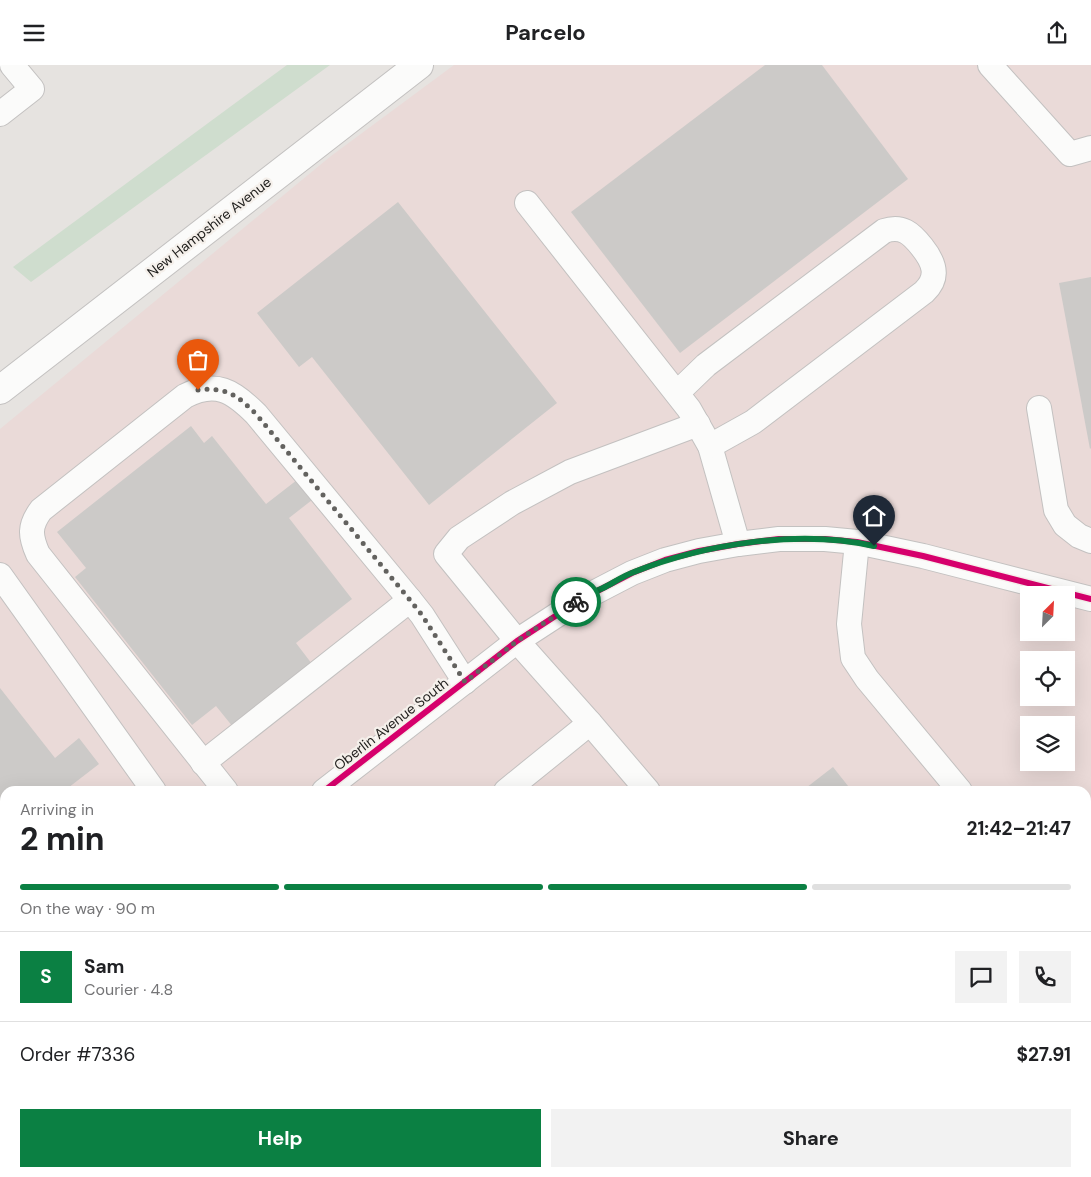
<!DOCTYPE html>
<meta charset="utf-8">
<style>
:root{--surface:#fff;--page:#f2f2f2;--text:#202124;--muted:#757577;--line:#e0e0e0;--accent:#0b8043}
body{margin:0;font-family:"DM Sans",sans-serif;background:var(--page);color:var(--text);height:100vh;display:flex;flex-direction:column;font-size:19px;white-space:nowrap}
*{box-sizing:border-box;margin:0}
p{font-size:16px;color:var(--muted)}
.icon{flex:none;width:28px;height:28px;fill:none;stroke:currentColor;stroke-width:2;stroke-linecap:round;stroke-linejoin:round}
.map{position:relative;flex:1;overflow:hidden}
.drawer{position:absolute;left:0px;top:721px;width:1091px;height:391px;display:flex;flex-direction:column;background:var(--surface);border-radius:15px 15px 0 0;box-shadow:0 5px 20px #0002}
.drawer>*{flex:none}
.needle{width:32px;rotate:24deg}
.buttons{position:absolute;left:1020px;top:521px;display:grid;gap:10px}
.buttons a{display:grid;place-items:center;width:55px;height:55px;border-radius:0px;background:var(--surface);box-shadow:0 5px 20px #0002;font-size:25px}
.pin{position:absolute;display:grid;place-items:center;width:42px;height:42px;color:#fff;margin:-51px -21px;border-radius:50% 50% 50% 0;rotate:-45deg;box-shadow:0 0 5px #0007}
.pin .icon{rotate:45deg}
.courier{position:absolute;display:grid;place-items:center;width:50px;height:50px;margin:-25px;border:4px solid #0b8043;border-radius:50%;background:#fff;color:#222;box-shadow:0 1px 6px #0007}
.overview em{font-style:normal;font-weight:700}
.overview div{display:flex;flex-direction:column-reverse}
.overview{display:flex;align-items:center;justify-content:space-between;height:85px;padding:0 20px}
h1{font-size:32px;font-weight:700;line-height:38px}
.bar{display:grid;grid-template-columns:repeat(4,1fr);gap:8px 5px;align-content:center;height:60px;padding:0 20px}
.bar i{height:6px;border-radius:4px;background:var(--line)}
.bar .active{background:var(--accent)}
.bar p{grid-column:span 4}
.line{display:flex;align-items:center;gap:12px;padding:0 20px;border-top:1px solid var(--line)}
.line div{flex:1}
.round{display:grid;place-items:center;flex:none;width:52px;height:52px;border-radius:0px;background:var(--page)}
.action{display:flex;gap:10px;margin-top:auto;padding:10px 20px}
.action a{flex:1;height:58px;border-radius:0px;background:var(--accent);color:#fff;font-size:20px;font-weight:700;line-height:58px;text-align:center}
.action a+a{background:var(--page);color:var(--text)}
header{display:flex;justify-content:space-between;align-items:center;height:65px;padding:0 20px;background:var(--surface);font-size:22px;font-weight:700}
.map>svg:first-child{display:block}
</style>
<header><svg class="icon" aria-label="menu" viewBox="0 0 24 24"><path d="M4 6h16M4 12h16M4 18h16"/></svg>Parcelo<svg class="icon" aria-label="share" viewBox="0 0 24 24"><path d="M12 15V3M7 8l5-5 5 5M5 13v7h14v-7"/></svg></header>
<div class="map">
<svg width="1091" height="1112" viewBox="0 0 1091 1112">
<rect width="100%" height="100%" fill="#e6e3e0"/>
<path fill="#eadad8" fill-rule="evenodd" d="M454 0H1091V1112H0V364L331 91ZM1029 530H1066V568H1029ZM1029 595H1066V632H1029ZM1029 660H1066V698H1029ZM5 726H1086V1108H5Z"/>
<path fill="#cfddce" d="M287 0H330L31 217 13 202Z"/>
<g fill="#cccac8">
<path d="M765 0H822L908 114 680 288 571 147Z"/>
<path d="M398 137 557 338 429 440 312 292 299 302 257 248Z"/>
<path d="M1091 212V383L1090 384 1059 218Z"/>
<path d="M191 361 204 378 212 371 266 439 297 415 312 435 289 453 352 534 296 578 312 599 233 662 216 641 192 660 75 512 86 503 57 467Z"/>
<path d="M0 623 55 693 79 673 99 699 64 726H5V773L0 776Z"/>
<path d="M833 702 852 726H802Z"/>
<path d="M624 1108H736L730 1112H628Z"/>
<path d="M826 1108H869L871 1110 868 1112H820Z"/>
</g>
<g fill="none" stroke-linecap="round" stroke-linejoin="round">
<g stroke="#c3c1c0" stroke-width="26">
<g id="minor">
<path d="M990 0 1070 89 1091 83"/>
<path d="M0 49 32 24 12 0"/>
<path d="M527 138 689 344 710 381 738 479"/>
<path d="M677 328 706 300 884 166C902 160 911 168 922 182 934 197 940 212 924 227L753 357 710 381"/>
<path d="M1039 343 1056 445 1065 460 1079 471 1091 476"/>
<path d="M857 477 849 559 853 593 867 614 960 726"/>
<path d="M0 510 154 726"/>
<path d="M203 698 410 535"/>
<path d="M226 726 38 489C30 471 29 461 41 445L185 331C216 315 233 326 256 349L410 535 422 550 465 617"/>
<path d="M324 726 517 576 580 535 632 508 665 495 699 486 738 479 779 474H825L857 477 923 491 1091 534"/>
<path d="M506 726 590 658"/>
<path d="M648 726 590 658 517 576 446 489 459 473 512 438 570 407 698 359"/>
<path d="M0 840 5 836"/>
<path d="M0 884 5 891"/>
<path d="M1086 958 1091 960"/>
<path d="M0 983 5 979"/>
<path d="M124 1108 127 1112"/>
<path d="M207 1108 211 1112"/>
<path d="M313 1108 316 1112"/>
<path d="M591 1108 595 1112"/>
<path d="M901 1108 905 1112"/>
<path d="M17 1112 23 1108"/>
</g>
</g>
<g stroke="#c3c1c0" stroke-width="30">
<path id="major" d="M0 325 419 0"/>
</g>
<use href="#minor" stroke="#fbfbfa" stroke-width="24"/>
<use href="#major" stroke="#fbfbfa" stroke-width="28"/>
<g stroke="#f5f0eb" stroke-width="9">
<path id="cycleway" d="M324 726 517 576 580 535 632 508 665 495 699 486 738 479 779 474H825L857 477 923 491 1091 534"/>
</g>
<use href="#cycleway" stroke="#d6006c" stroke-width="6"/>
</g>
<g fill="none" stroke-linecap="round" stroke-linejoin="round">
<path stroke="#63625f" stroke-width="5" stroke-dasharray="0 9" d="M198 325C226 322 236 329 256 349L410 535 422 550 465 617 517 576 576 537"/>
<path stroke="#0b8043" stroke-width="6" d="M576 537C584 532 594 527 603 523 613 518 623 511 634 507 704 479 799 464 874 481"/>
</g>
<g text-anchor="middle" stroke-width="4.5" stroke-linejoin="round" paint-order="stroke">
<g font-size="14" fill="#1d1c1a" stroke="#f5f0eb">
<text transform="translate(209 162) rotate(-38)" y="5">New Hampshire Avenue</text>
<text transform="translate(391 659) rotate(-38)" y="5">Oberlin Avenue South</text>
</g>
</g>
</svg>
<div class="buttons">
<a><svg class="needle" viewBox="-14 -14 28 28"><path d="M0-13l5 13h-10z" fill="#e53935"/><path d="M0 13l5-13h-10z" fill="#757577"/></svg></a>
<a><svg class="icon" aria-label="locate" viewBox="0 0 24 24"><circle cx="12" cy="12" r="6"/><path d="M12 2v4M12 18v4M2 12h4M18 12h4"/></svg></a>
<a><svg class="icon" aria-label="layers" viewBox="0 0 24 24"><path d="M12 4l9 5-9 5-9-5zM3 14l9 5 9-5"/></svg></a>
</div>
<div class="pin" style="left:198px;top:325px;background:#ea580c"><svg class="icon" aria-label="bag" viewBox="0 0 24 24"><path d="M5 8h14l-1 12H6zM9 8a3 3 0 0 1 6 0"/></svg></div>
<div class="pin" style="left:874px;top:481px;background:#1f2937"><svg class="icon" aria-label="home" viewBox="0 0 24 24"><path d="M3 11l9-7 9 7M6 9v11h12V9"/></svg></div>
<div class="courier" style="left:576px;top:537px"><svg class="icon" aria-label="bike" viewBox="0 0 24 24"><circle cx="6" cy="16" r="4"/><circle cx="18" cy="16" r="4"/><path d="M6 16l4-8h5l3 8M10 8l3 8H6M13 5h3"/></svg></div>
<section class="drawer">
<div class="overview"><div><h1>2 min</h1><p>Arriving in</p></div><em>21:42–21:47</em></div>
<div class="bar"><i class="active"></i><i class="active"></i><i class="active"></i><i></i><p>On the way · 90 m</p></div>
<div class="line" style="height:90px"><b class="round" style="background:var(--accent);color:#fff">S</b><div><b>Sam</b><p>Courier · 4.8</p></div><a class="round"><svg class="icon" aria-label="chat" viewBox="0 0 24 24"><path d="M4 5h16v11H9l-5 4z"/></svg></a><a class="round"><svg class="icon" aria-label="phone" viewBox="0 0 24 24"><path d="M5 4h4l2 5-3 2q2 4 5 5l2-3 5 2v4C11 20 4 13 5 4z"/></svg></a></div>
<div class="line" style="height:65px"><div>Order #7336</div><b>$27.91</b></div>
<div class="action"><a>Help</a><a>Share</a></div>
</section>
</div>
